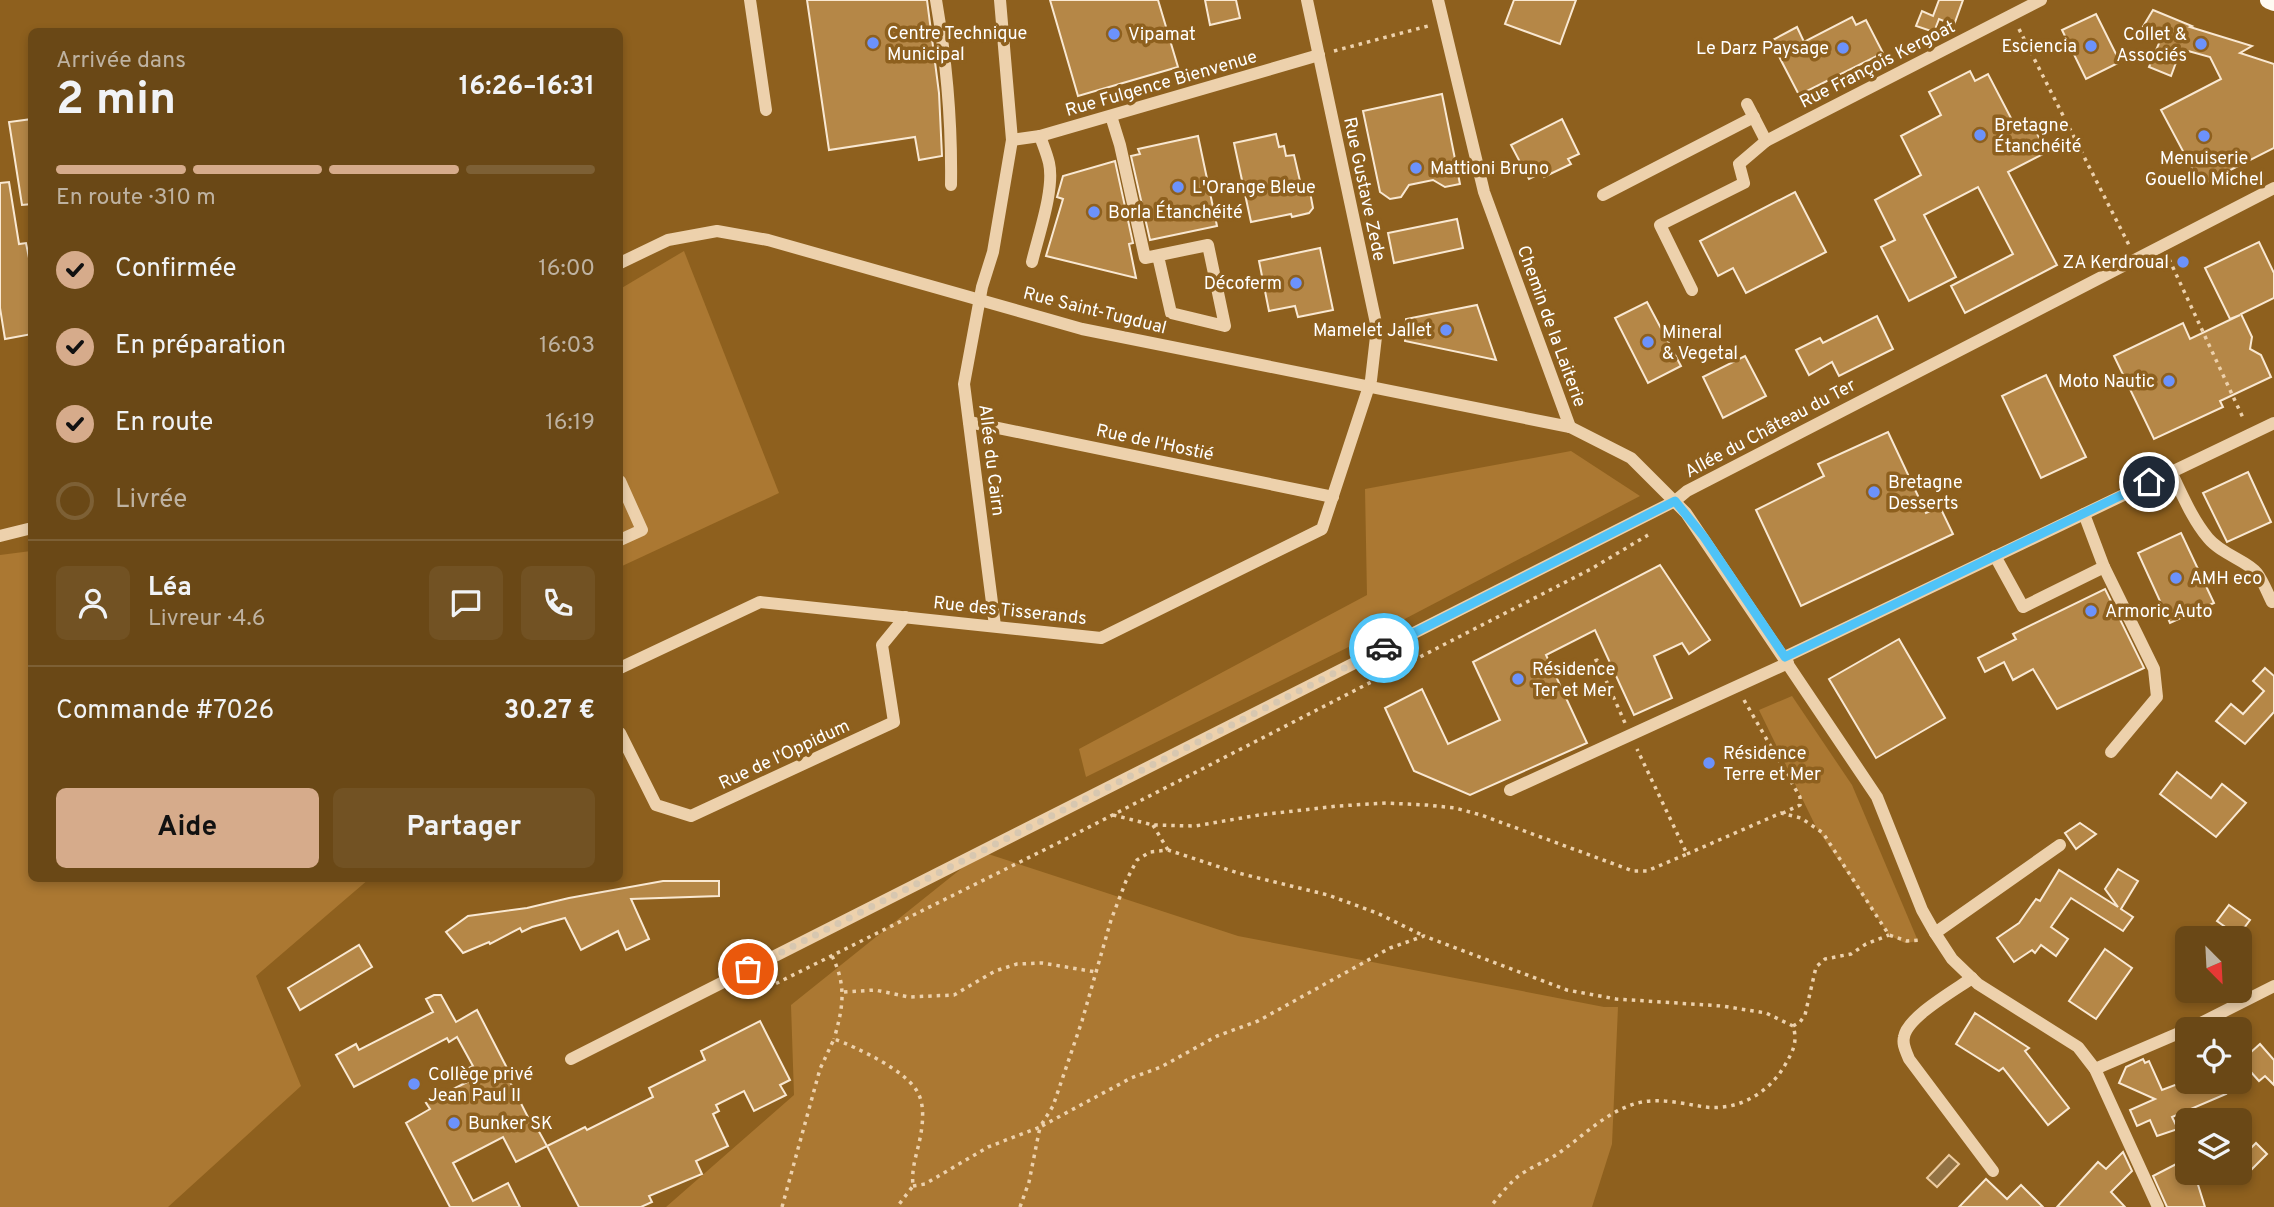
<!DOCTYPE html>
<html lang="fr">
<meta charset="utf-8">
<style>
:root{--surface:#6a4816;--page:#725223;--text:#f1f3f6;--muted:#beb2a1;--line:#7d6035;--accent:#d6ab8b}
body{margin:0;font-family:Overpass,sans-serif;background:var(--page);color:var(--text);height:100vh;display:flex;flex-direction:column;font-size:26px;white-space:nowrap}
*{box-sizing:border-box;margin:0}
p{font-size:23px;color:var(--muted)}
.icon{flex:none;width:38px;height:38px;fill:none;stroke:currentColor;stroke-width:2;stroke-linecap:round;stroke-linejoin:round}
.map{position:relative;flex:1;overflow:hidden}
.sheet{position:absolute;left:28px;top:28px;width:595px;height:854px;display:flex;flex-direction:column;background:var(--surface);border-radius:10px;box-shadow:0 4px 10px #0003}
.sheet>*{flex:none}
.needle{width:46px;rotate:156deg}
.buttons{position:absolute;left:2175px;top:926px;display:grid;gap:14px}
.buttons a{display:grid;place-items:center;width:77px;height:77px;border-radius:10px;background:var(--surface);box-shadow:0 4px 10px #0003;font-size:35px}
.pin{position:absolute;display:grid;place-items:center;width:60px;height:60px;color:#fff;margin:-30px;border:4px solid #fff;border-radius:50%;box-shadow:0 2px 7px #0007}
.courier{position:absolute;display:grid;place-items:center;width:70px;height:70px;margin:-35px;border:5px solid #4fc3f7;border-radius:50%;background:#fff;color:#222;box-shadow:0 2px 9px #0007}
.head em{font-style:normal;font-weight:700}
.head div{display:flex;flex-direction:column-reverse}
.head{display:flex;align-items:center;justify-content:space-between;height:119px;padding:0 28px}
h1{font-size:46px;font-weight:700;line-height:52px}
.bar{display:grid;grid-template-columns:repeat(4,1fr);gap:10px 7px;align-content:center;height:84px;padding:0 28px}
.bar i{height:9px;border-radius:5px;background:var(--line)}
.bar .active{background:var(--accent)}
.bar p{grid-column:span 4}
.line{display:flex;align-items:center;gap:18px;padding:0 28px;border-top:2px solid var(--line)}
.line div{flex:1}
.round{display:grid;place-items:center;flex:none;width:74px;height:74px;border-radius:10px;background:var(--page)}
ol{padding:0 28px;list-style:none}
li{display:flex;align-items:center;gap:21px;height:77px}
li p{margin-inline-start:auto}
li .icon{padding:7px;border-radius:50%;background:var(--accent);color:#111;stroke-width:4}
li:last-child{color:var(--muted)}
li i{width:38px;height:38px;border:4px solid var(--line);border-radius:50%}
.button{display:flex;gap:14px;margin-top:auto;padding:14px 28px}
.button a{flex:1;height:80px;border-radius:10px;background:var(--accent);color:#111;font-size:28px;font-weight:700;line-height:80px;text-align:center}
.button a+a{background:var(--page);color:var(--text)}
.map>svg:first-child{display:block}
</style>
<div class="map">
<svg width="2274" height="1207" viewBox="0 0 2274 1207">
<rect width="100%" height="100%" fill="#8e601e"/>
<g fill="#ab7832">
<path d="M684 251 779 493 620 567V289Z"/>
<path d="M1571 451 1640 496 1397 623 1086 777 1079 749 1367 595 1365 489Z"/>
<path d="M31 551 32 878 369 879 256 976 301 1086 168 1207H0V555Z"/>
<path d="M1792 696 1852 785 1918 941 1905 943 1889 935 1816 827 1759 710Z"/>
<path d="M982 852 1238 936 1604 1007H1618L1612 1144 1592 1207H666L794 1095 791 1005Z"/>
</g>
<path fill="#927243" stroke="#eecca0" stroke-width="2" d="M1949 1155 1959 1164 1937 1187 1927 1178Z"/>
<g fill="#b58747" stroke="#f9e8d2" stroke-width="2">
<path d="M807 0H927L939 93 942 156 919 160 915 137 829 150Z"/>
<path d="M1050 0H1158L1178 67 1078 96Z"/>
<path d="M1205 0H1236L1240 18 1210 25Z"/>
<path d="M1514 0H1576L1560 44 1505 24Z"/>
<path d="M1939 0H1963L1954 25 1939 19 1934 32 1916 26 1922 11 1933 16Z"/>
<path d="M2153 10 2192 26 2190 27 2252 46 2240 53 2274 64V148L2201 185 2161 110 2221 79 2210 57 2181 49 2171 76 2149 67 2160 41 2141 30Z"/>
<path d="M2096 14 2120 62 2086 79 2062 30Z"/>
<path d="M1852 17 1856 25 1866 20 1883 53 1799 95 1771 41 1797 27 1804 42Z"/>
<path d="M1970 71 1975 81 1988 74 2013 122 2035 130 2047 152 2008 172 2057 265 1965 313 1951 286 2013 254 1978 187 1924 215 1956 277 1909 301 1881 247 1895 240 1875 200 1921 175 1901 136 1941 115 1929 92Z"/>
<path d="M1442 94 1460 184 1445 187 1433 180 1409 185 1401 197 1390 199 1380 192 1363 111Z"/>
<path d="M32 119V204L22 205 9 122Z"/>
<path d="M1562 119 1579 154 1568 159 1571 164 1544 177 1541 173 1529 179 1511 145Z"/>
<path d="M1276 134 1279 147 1284 146 1286 156 1294 155 1303 194 1310 192 1313 208 1309 213 1292 217 1291 214 1251 222 1234 143Z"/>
<path d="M1198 136 1217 226 1150 240 1131 156 1140 154 1138 149Z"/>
<path d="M1115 161 1133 243 1129 244 1136 278 1046 256 1063 199 1057 197 1063 176Z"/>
<path d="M9 182 19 244 26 243 32 273V334L5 339 0 308V183Z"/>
<path d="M1795 192 1826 252 1746 293 1733 268 1718 276 1700 241Z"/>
<path d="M1457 219 1463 248 1394 263 1388 233Z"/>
<path d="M2259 242 2274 273V298L2241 314 2252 337 2250 349 2261 355 2271 377 2220 401 2223 407 2154 439 2114 356 2183 323 2190 339 2240 315 2230 319 2205 268Z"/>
<path d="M1320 248 1333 310 1298 317 1295 306 1269 311 1259 261Z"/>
<path d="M1647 302 1681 366 1648 383 1615 318Z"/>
<path d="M1477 305 1496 360 1405 341 1406 319Z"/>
<path d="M1877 316 1893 349 1839 376 1832 362 1809 375 1796 350 1820 338 1823 343Z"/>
<path d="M1745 356 1766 396 1723 418 1703 377Z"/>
<path d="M2046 375 2086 457 2041 478 2002 396Z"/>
<path d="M1888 432 1926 513 1940 507 1953 534 1801 606 1756 510 1824 476 1818 464Z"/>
<path d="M2248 472 2271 522 2227 542 2203 493Z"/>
<path d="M2181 533 2214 603 2170 623 2138 553Z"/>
<path d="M1660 565 1710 640 1689 654 1682 643 1654 656 1672 698 1634 715 1595 630 1546 655 1587 743 1470 795 1414 771 1385 708 1422 689 1448 744 1500 720 1473 662Z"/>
<path d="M2105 589 2144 668 2057 709 2033 669 2013 680 2004 662 1985 672 1978 658 2016 639 2013 634Z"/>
<path d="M1899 639 1945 718 1876 758 1829 679Z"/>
<path d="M2265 668 2274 676V712L2245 744 2216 721 2231 704 2243 714 2264 691 2253 681Z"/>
<path d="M2177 772 2211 798 2222 784 2246 803 2216 837 2160 794Z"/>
<path d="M2080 823 2096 834 2076 849 2065 833Z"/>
<path d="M2118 869 2138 881 2121 909 2133 917 2123 931 2071 898 2051 927 2068 939 2056 956 2041 945 2035 953 2032 950 2014 962 1997 938 2019 923 2036 899 2040 901 2059 870 2118 907 2105 889Z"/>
<path d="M663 881H719V896L631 899 649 939 626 950 618 931 581 950 565 918 532 927 522 932 520 928 490 944 489 942 463 953 446 932 468 916 527 908 569 898Z"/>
<path d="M2229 905 2250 920 2238 936 2217 921Z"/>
<path d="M359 945 372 967 300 1010 288 988Z"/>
<path d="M2105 949 2132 968 2096 1019 2069 1001Z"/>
<path d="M434 995H441L456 1022 477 1010 508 1070 505 1072 534 1129 537 1128 547 1146 516 1162 503 1137 453 1163 473 1201 508 1183 520 1207H450L406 1123 430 1109 426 1103 473 1079 467 1069 473 1066 457 1037 449 1042 447 1038 354 1087 336 1055 356 1044 359 1050 433 1012 426 999Z"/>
<path d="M1975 1013 2029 1048 2025 1051 2069 1108 2048 1125 2003 1068 1999 1071 1956 1044Z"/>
<path d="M760 1021 790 1080 780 1085 786 1095 754 1111 744 1091 716 1105 719 1111 713 1114 728 1146 696 1161 702 1174 649 1196 652 1202 641 1207H579L547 1146 585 1127 587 1130 653 1097 649 1088 705 1060 701 1051Z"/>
<path d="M2260 1044 2274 1060V1085L2265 1076 2259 1081 2241 1061Z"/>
<path d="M2143 1059 2145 1063 2149 1061 2162 1090 2183 1082H2220L2226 1094 2172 1117 2178 1129 2157 1136 2150 1120 2137 1126 2130 1110 2155 1099 2119 1083 2126 1067Z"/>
<path d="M2256 1143 2267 1154 2251 1170 2240 1159Z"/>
<path d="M2123 1152 2132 1171 2111 1192 2125 1207H2057L2098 1162 2106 1169Z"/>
<path d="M2188 1158V1172H2194L2205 1207H2167L2153 1176Z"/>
<path d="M1986 1179 2007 1199 2021 1185 2043 1207H1959Z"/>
</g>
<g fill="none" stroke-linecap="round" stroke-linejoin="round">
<g stroke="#edd1ac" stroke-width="3.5" stroke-dasharray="3.5 5" stroke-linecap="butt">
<path d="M2019 29 2130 247"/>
<path d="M1334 51 1428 26"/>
<path d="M2169 259 2244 420"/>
<path d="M1564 676 1597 660 1625 723"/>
<path d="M1744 700 1800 797V805L1783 813"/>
<path d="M1113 815 1153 825 1195 826 1259 815 1338 806 1386 803 1427 805 1455 808 1481 815 1633 871H1647L1687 854 1637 749"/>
<path d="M1153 825 1168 850"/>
<path d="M1687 854 1781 813 1801 818 1823 833 1889 935 1907 941 1922 940"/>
<path d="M832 956C847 986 843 1008 834 1039"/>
<path d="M762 979 771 986 1060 842 1591 569 1648 535"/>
<path d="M844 992 875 990 909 997 954 995 995 971 1017 964 1042 963 1096 972"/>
<path d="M1793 1026 1800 1022 1805 1015 1816 967 1825 959 1851 954 1866 944 1889 935"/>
<path d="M913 1186 925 1184 988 1147 1040 1127 1053 1106 1082 1021 1111 920 1126 881 1137 860 1150 852 1168 850 1238 873 1328 895 1377 913 1422 935"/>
<path d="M782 1207 820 1069 834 1039C856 1047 910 1072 919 1095 924 1106 923 1121 921 1133 918 1152 911 1166 913 1186L897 1207"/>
<path d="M1020 1207 1029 1182 1040 1127 1131 1078 1161 1067 1217 1036 1258 1021 1390 948 1424 936 1567 990 1616 999 1722 1006 1766 1013 1793 1026C1798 1042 1793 1051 1785 1065 1769 1093 1738 1111 1705 1107 1685 1104 1662 1098 1642 1102 1608 1109 1584 1136 1556 1155 1543 1163 1526 1169 1515 1179 1506 1187 1498 1198 1490 1207"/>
</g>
<g stroke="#edd1ac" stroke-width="12">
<path d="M750 0 766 110"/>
<path d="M936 0C947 64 952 120 951 185"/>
<path d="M1438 0 1484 192 1570 427"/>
<path d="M1747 104 1766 141 2041 0"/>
<path d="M1111 116 1120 145 1145 258 1208 245 1225 326 1171 313 1158 256"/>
<path d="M1012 140 1040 136 1319 55"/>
<path d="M1603 195 1754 117"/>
<path d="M1032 262C1038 236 1055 189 1049 163 1047 154 1043 145 1040 136"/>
<path d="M620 263 668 240 717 231 768 240 1082 329 1570 427 1631 458 1686 513 1877 797 1922 910 1935 933 1952 959 1978 984 2078 1047 2095 1069 2158 1207"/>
<path d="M1692 290 1660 225 1744 183 1739 164 1766 141"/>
<path d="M969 422 1333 497"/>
<path d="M2171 472C2182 494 2192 519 2208 538 2221 554 2248 561 2257 573 2263 581 2267 592 2272 602"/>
<path d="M620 481 642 530 620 540"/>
<path d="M0 536 32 528"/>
<path d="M1995 556 2023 607 2104 567 2084 514"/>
<path d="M2104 567 2154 669 2157 697 2111 752"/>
<path d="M995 626 964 384 982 287 993 252 1012 140 1000 0"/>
<path d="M1785 657 2274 423"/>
<path d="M620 668 760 602 1101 638 1322 529 1371 380 1377 328 1307 0"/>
<path d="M620 733 656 805 691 816 894 722 882 645 905 617"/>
<path d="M1510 790 1788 663"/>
<path d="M1935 933 2060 845"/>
<path d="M1972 978C1955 990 1907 1017 1904 1037 1902 1045 1906 1051 1909 1059L1993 1171"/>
<path d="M571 1059 1675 501 1687 491 2274 188"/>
<path d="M2095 1069 2193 1027 2274 986"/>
</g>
<path stroke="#fffaf2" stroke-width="18" d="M2269 0 2274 2"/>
</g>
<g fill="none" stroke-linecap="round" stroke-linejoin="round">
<path stroke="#d7c7b0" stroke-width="7" stroke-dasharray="0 12.6" d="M748 969 1384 648"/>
<path stroke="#4fc3f7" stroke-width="9" d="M1384 648 1675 501 1704 537 1785 657 2149 482"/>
</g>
<g fill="#6c92fb" stroke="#8e601e" stroke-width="2.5">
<circle cx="1114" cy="34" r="7"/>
<circle cx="873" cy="43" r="7"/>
<circle cx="2201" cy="44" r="7"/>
<circle cx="2091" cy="46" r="7"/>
<circle cx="1843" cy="48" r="7"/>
<circle cx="1980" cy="135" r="7"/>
<circle cx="2204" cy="136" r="7"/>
<circle cx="1416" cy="168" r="7"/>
<circle cx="1178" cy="187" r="7"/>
<circle cx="1094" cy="212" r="7"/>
<circle cx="2183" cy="262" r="7"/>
<circle cx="1296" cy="283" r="7"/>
<circle cx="1446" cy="330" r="7"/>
<circle cx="1648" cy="342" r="7"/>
<circle cx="2169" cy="381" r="7"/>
<circle cx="1874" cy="492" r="7"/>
<circle cx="2176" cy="578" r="7"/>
<circle cx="2091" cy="611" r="7"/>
<circle cx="1518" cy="679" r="7"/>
<circle cx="1709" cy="763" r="7"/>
<circle cx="414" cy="1084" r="7"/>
<circle cx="454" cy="1123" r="7"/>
</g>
<g text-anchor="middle" stroke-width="7" stroke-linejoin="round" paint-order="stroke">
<g font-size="18" fill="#fff" stroke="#8e601e" text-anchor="start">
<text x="887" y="39">Centre Technique<tspan x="887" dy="21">Municipal</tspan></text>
<text x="1128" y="40">Vipamat</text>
<text x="2187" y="40" text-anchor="end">Collet &amp;<tspan x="2187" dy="21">Associés</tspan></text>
<text x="2077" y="52" text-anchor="end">Esciencia</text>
<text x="1829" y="54" text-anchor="end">Le Darz Paysage</text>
<text x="1994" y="131">Bretagne<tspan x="1994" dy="21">Étanchéité</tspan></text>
<text x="2204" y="164" text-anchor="middle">Menuiserie<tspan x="2204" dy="21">Gouello Michel</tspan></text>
<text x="1430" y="174">Mattioni Bruno</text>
<text x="1192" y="193">L'Orange Bleue</text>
<text x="1108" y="218">Borla Étanchéité</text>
<text x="2169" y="268" text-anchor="end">ZA Kerdroual</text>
<text x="1282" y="289" text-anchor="end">Décoferm</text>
<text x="1432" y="336" text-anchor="end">Mamelet Jallet</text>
<text x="1662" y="338">Mineral<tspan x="1662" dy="21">&amp; Vegetal</tspan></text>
<text x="2155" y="387" text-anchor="end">Moto Nautic</text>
<text x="1888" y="488">Bretagne<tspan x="1888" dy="21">Desserts</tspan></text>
<text x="2190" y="584">AMH eco</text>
<text x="2105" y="617">Armoric Auto</text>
<text x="1532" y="675">Résidence<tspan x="1532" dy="21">Ter et Mer</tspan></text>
<text x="1723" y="759">Résidence<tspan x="1723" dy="21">Terre et Mer</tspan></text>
<text x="428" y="1080">Collège privé<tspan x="428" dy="21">Jean Paul II</tspan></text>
<text x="468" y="1129">Bunker SK</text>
</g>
<g font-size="18" fill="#fff" stroke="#8e601e">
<text transform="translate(1877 64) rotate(-27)" y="6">Rue François Kergoat</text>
<text transform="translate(1161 83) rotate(-16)" y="6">Rue Fulgence Bienvenue</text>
<text transform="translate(1365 189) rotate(78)" y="6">Rue Gustave Zede</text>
<text transform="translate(1095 310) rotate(14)" y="6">Rue Saint-Tugdual</text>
<text transform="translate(1552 326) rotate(70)" y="6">Chemin de la Laiterie</text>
<text transform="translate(1770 428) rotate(-28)" y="6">Allée du Château du Ter</text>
<text transform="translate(1155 442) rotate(12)" y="6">Rue de l'Hostié</text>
<text transform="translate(992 460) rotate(83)" y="6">Allée du Cairn</text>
<text transform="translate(1010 610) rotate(6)" y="6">Rue des Tisserands</text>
<text transform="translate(784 754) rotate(-25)" y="6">Rue de l'Oppidum</text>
</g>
</g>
</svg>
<div class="buttons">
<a><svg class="needle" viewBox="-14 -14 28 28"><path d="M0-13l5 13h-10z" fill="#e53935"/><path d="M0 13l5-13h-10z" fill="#beb2a1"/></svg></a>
<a><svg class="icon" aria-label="locate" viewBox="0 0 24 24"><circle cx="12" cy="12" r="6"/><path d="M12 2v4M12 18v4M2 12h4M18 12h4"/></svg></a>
<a><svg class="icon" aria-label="layers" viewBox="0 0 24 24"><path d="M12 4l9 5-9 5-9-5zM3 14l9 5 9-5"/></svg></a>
</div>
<div class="pin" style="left:748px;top:969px;background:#ea580c"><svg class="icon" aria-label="bag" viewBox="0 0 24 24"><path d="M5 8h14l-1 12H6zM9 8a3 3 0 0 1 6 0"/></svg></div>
<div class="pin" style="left:2149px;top:482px;background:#1f2937"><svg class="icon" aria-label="home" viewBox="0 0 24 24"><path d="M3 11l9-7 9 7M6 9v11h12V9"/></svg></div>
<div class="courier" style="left:1384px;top:648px"><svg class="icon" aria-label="car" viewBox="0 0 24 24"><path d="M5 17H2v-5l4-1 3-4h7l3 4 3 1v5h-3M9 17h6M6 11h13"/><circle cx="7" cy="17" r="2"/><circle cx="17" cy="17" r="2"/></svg></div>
<section class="sheet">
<div class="head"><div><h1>2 min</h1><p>Arrivée dans</p></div><em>16:26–16:31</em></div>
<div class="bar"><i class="active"></i><i class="active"></i><i class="active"></i><i></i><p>En route · 310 m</p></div>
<ol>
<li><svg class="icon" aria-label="check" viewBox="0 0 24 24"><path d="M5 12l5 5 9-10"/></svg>Confirmée<p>16:00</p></li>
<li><svg class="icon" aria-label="check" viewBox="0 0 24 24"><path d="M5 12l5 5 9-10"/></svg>En préparation<p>16:03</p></li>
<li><svg class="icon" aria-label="check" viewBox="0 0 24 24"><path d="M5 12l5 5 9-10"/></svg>En route<p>16:19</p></li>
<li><i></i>Livrée</li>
</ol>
<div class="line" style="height:126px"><a class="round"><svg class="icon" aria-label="person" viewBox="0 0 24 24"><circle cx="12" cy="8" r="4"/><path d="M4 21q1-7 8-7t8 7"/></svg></a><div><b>Léa</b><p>Livreur · 4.6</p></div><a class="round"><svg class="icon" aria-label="chat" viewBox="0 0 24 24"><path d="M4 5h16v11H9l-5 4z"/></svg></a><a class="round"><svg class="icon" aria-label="phone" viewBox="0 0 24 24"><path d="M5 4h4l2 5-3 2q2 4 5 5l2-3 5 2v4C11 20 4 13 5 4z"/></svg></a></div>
<div class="line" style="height:91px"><div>Commande #7026</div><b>30.27 €</b></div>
<div class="button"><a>Aide</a><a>Partager</a></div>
</section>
</div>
